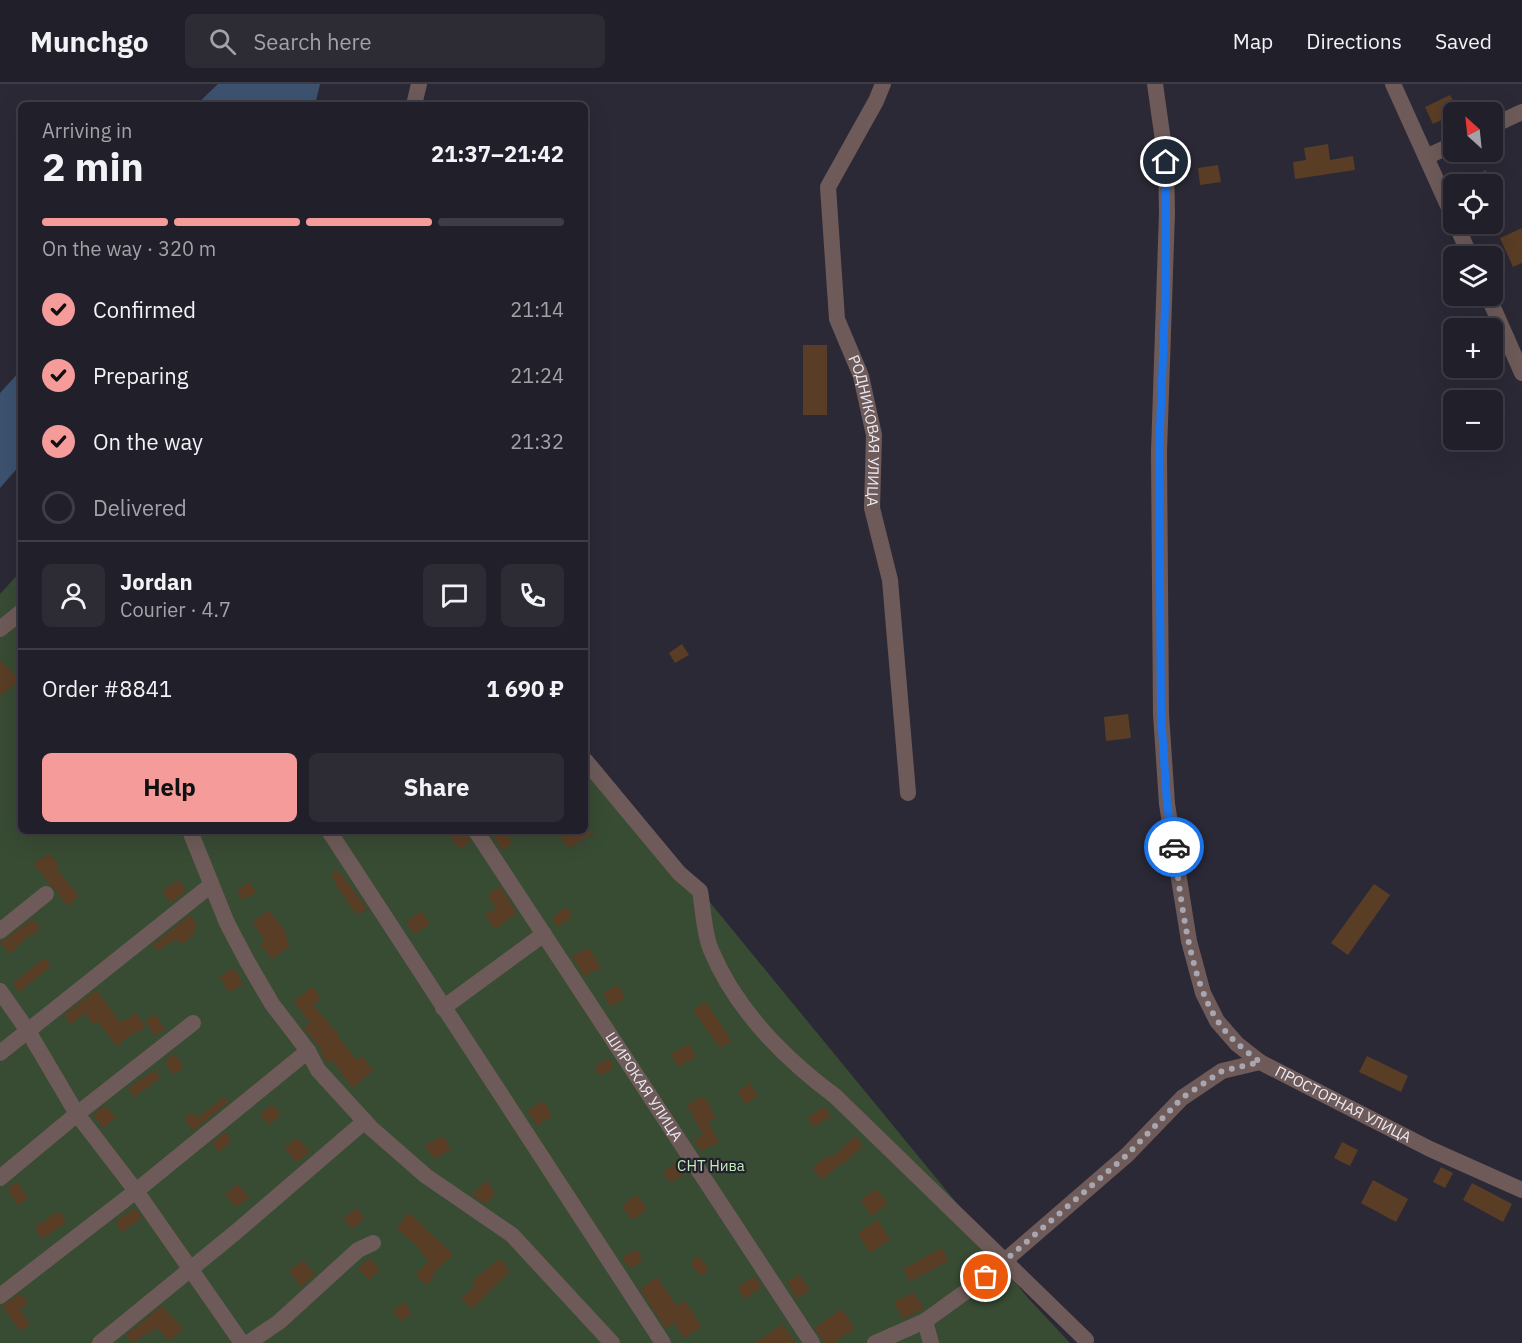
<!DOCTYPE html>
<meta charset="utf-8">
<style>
:root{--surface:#211f29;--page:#2d2c35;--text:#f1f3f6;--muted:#a2a2a8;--line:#3e3d46;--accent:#f59b99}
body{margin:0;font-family:"IBM Plex Sans",sans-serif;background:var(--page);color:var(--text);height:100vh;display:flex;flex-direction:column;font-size:22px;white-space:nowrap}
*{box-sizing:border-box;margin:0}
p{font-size:20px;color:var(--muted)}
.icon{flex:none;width:33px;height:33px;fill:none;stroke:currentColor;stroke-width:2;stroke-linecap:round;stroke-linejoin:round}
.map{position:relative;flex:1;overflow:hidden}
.details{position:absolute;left:18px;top:18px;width:570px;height:732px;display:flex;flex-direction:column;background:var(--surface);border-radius:9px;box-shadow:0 6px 24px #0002,0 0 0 2px var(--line)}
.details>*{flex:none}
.needle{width:39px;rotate:333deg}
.controls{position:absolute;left:1443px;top:18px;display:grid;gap:12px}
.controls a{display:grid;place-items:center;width:60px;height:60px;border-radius:9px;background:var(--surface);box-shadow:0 6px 24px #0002,0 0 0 2px var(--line);font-size:30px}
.pin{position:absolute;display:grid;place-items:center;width:51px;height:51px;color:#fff;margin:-26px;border:3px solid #fff;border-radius:50%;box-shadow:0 2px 6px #0007}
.courier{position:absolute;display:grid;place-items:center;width:60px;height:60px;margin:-30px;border:4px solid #1a73e8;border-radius:50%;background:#fff;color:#222;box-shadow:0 2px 8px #0007}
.headline em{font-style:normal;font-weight:700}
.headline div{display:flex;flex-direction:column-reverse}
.headline{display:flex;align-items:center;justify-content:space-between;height:102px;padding:0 24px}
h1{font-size:39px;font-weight:700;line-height:45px}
.bar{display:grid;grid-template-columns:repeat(4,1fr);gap:9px 6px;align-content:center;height:72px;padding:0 24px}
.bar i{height:8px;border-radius:4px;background:var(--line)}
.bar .on{background:var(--accent)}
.bar p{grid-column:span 4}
.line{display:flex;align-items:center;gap:15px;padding:0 24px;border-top:2px solid var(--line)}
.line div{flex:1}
.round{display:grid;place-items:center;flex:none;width:63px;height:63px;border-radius:9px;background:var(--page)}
ol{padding:0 24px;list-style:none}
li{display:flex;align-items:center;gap:18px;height:66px}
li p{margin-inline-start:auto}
li .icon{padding:6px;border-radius:50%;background:var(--accent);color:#111;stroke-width:4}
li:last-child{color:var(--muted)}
li i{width:33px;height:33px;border:3px solid var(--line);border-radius:50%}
.primary-button{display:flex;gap:12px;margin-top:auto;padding:12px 24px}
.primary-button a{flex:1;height:69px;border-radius:9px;background:var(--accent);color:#111;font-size:24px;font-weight:700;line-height:69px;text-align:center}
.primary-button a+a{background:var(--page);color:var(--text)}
header{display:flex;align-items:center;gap:36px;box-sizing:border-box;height:84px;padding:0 30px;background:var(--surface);border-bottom:2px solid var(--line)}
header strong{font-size:28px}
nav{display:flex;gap:33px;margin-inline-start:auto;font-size:21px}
.search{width:420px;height:54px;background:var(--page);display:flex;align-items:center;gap:15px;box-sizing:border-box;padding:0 21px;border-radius:9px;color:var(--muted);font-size:22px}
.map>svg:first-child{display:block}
</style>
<header>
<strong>Munchgo</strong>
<div class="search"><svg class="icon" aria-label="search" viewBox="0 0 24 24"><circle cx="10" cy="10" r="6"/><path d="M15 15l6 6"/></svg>Search here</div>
<nav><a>Map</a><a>Directions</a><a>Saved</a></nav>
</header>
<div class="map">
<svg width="1522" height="1259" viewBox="0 0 1522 1259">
<rect width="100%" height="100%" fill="#2c2937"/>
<path fill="#384b33" d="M21 487V747H585V666L1005 1178 1001 1181 1028 1214 1070 1259H0V510Z"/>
<g fill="#3c526f">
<path d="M218 0H320L315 21H196Z"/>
<path d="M21 286V380L0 404V309Z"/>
</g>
<g fill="#5a3d25">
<path d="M1450 11 1459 28 1433 40 1425 23Z"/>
<path d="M1328 60 1330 76 1353 72 1355 86 1295 95 1293 78 1306 76 1304 64Z"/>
<path d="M1218 81 1221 98 1200 101 1198 84Z"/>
<path d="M1486 86 1493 100H1455Z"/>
<path d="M1522 144V179L1513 183 1500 154Z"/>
<rect x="803" y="261" width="24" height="70"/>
<path d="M682 560 689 571 675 579 669 569Z"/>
<path d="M0 576 20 596 0 612Z"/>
<path d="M1128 630 1131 654 1106 657 1104 633Z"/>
<path d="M447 747H466L470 758 459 765Z"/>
<path d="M491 747H505L513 759 502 766Z"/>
<path d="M556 747H596L569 764Z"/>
<path d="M50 770 59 781 56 784 79 812 68 822 34 780 45 771 47 773Z"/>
<path d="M338 786 367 824 357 831 335 800 337 799 331 791Z"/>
<path d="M178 796 186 807 171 819 162 807Z"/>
<path d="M249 798 256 808 243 816 236 807Z"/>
<path d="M1374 800 1390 811 1348 871 1331 859Z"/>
<path d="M500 802 517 829 495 845 485 831 496 824 488 811Z"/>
<path d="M566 823 573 832 558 843 552 834Z"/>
<path d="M269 826 288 851 285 853 290 861 272 875 260 860 265 857 252 839Z"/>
<path d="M421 827 430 840 414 850 406 838Z"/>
<path d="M190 831 197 840 193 844 196 849 181 861 176 855 157 867 153 861Z"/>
<path d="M33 835 40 844 31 852 30 850 11 869 0 859Z"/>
<path d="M589 864 601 884 584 892 572 872Z"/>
<path d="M45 874 51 882 19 908 13 899Z"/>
<path d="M235 884 243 901 228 908 220 892Z"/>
<path d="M618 901 625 915 610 922 603 909Z"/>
<path d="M312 903 321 914 313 921 340 952 338 953 357 976 362 972 373 987 352 1004 332 976 328 979 322 972 321 969 323 968 304 944 310 939 294 917Z"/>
<path d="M96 906 121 939 136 929 146 943 136 950 135 948 117 962 97 937 93 940 85 929 71 940 64 931Z"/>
<path d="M706 918 732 957 720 964 693 926Z"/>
<path d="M155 930 165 945 155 952 145 937Z"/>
<path d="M689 960 696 973 678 983 671 970Z"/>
<path d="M175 970 184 983 173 991 164 977Z"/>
<path d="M1367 972 1408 992 1401 1008 1359 988Z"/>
<path d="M608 974 614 983 601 992 594 983Z"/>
<path d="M155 986 160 994 134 1013 128 1004Z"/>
<path d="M750 999 758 1012 746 1020 737 1008Z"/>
<path d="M704 1012 716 1034 708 1038 719 1058 701 1067 694 1056 703 1051 687 1021Z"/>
<path d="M224 1013 228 1018 193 1047 184 1035 192 1028 197 1034Z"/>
<path d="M544 1017 552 1032 537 1042 527 1026Z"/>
<path d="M272 1020 281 1030 269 1041 260 1030Z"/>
<path d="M105 1021 116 1034 103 1044 93 1031Z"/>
<path d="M824 1022 831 1032 814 1043 807 1034Z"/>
<path d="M225 1048 232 1057 219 1068 212 1059Z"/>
<path d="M443 1052 451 1066 434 1075 425 1061Z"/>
<path d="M855 1052 863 1062 844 1080 843 1078 822 1096 812 1084 828 1071 831 1074Z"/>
<path d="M297 1054 310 1068 297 1078 284 1064Z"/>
<path d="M1342 1058 1358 1066 1350 1082 1334 1074Z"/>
<path d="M676 1079 684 1090 671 1099 663 1088Z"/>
<path d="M1441 1083 1453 1089 1445 1104 1433 1098Z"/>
<path d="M487 1096 495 1109 486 1120 472 1111Z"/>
<path d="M1373 1096 1408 1115 1396 1138 1361 1119Z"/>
<path d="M18 1098 28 1115 17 1121 7 1104Z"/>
<path d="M1472 1099 1512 1120 1503 1138 1463 1116Z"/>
<path d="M238 1100 249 1114 236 1123 225 1110Z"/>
<path d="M876 1105 888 1119 872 1132 860 1116Z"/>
<path d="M637 1111 647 1125 632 1136 622 1122Z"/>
<path d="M135 1124 142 1134 122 1148 115 1138Z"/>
<path d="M356 1124 365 1134 353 1145 343 1135Z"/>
<path d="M59 1127 66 1139 42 1155 35 1143Z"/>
<path d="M409 1129 453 1170 432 1191 434 1193 426 1201 416 1191 429 1176 419 1167 421 1165 396 1144Z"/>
<path d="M878 1136 890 1156 870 1169 858 1149Z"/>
<path d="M942 1164 949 1177 910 1197 903 1185Z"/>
<path d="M636 1165 643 1176 631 1185 622 1174Z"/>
<path d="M699 1172 709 1186 700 1192 690 1179Z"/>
<path d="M369 1174 380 1185 369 1196 358 1185Z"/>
<path d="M500 1175 510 1187 472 1225 461 1214 476 1201 472 1197Z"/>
<path d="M303 1176 315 1191 301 1203 289 1187Z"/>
<path d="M800 1191 810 1207 797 1215 787 1198Z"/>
<path d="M754 1192 762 1203 745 1215 737 1204Z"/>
<path d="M657 1193 677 1222 685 1217 702 1243 684 1254 674 1239 666 1244 640 1205Z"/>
<path d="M914 1208 924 1225 903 1235 894 1218Z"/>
<path d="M21 1209 28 1220 20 1226 30 1240 20 1247 2 1222Z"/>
<path d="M404 1218 412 1229 401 1237 393 1227Z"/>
<path d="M162 1222 183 1245 169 1257 157 1244 132 1259 126 1251Z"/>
<path d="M842 1225 855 1244 834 1259H825L814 1244Z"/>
<path d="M782 1240 796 1259H755Z"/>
</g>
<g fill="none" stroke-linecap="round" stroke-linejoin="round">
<g stroke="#6e5b59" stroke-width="16">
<path id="s1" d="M883 0 876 17 828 103 837 235 861 292 874 351 872 424 890 496 908 709"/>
<path id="s2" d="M1155 0 1166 78 1167 128 1159 368 1161 630 1167 720 1189 857 1203 909 1217 937 1237 960 1260 978 1430 1065 1522 1106"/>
<path d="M1393 0 1454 135"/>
<path d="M414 21 419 0"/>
<path d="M1492 42 1522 28"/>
<path d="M1426 73 1454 60"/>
<path d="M1456 140 1470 172"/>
<path d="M1488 212 1522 289"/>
<path d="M0 545 21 528"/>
<path d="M585 676 679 789 700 807C703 824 704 850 711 866 736 926 784 974 835 1012L1086 1256"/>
<path d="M190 747 227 839 247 877 272 920 308 967 318 986 371 1044 426 1092 512 1151 612 1259"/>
<path d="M329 747 663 1259"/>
<path id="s3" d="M476 747 812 1259"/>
<path d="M0 847 46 810"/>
<path d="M0 907 28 947 77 1030 136 1107 242 1259"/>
<path d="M443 924 544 850"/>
<path d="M0 969 211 801"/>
<path d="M0 1094 77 1030 193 939"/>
<path d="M0 1212 136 1107 308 967"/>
<path d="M925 1237 931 1259"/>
<path d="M100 1259 236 1148 365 1037"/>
<path d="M248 1259 279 1238 358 1166 373 1159"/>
<path d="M875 1259 925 1237 986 1193 1127 1071 1182 1014 1222 987 1260 978"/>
</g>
</g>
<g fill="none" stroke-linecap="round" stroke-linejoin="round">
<path stroke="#a8a6b1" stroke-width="6" stroke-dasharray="0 10.8" d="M986 1193 1127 1071 1182 1014 1222 987 1260 978C1244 966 1228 953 1217 936 1189 893 1181 815 1174 763"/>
<path stroke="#1a73e8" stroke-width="8" d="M1166 78V199L1159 368 1161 630 1167 720 1174 763"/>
</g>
<g text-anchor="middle" stroke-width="4.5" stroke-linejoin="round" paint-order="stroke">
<g font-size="15" fill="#ebe9f3" stroke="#22202d">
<text dy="5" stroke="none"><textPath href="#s1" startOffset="366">РОДНИКОВАЯ УЛИЦА</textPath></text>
<text dy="5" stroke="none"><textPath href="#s3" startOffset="306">ШИРОКАЯ УЛИЦА</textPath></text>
<text dy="5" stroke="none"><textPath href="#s2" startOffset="1098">ПРОСТОРНАЯ УЛИЦА</textPath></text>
</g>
<g font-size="15" fill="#c1edb7" stroke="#22202d">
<text x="711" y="1087">СНТ Нива</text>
</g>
</g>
</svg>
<div class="controls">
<a><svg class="needle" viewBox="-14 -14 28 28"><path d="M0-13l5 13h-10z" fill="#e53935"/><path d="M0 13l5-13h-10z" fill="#a2a2a8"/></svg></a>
<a><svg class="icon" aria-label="locate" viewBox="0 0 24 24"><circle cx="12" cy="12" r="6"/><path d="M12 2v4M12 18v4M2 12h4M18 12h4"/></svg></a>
<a><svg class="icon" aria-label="layers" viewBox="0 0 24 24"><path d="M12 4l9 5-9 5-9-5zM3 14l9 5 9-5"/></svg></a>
<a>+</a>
<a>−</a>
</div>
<div class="pin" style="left:986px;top:1193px;background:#ea580c"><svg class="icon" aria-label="bag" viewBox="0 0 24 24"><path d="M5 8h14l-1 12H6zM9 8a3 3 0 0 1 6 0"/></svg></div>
<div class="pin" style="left:1166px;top:78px;background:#1f2937"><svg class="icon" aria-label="home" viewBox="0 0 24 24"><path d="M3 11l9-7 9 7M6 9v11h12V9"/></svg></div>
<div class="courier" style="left:1174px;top:763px"><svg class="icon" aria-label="car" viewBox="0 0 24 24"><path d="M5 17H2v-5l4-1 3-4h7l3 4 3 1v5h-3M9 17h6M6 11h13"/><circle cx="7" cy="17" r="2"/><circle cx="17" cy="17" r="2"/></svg></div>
<section class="details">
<div class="headline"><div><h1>2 min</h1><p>Arriving in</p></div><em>21:37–21:42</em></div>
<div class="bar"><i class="on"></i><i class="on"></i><i class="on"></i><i></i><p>On the way · 320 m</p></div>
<ol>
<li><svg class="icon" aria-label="check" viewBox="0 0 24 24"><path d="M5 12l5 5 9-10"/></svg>Confirmed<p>21:14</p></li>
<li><svg class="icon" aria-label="check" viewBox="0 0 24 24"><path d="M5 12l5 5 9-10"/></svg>Preparing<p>21:24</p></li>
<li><svg class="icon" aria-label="check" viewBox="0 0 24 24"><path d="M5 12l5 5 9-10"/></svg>On the way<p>21:32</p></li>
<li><i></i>Delivered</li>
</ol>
<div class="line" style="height:108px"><a class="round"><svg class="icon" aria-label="person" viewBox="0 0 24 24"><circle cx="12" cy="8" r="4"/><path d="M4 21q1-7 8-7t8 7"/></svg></a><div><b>Jordan</b><p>Courier · 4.7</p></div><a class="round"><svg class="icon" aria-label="chat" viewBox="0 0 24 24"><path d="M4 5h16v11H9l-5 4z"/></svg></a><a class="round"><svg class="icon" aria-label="phone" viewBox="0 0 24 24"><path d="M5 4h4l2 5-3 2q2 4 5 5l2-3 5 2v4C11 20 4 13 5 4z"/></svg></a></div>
<div class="line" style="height:78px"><div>Order #8841</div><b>1 690 ₽</b></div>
<div class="primary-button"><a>Help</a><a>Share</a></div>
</section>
</div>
